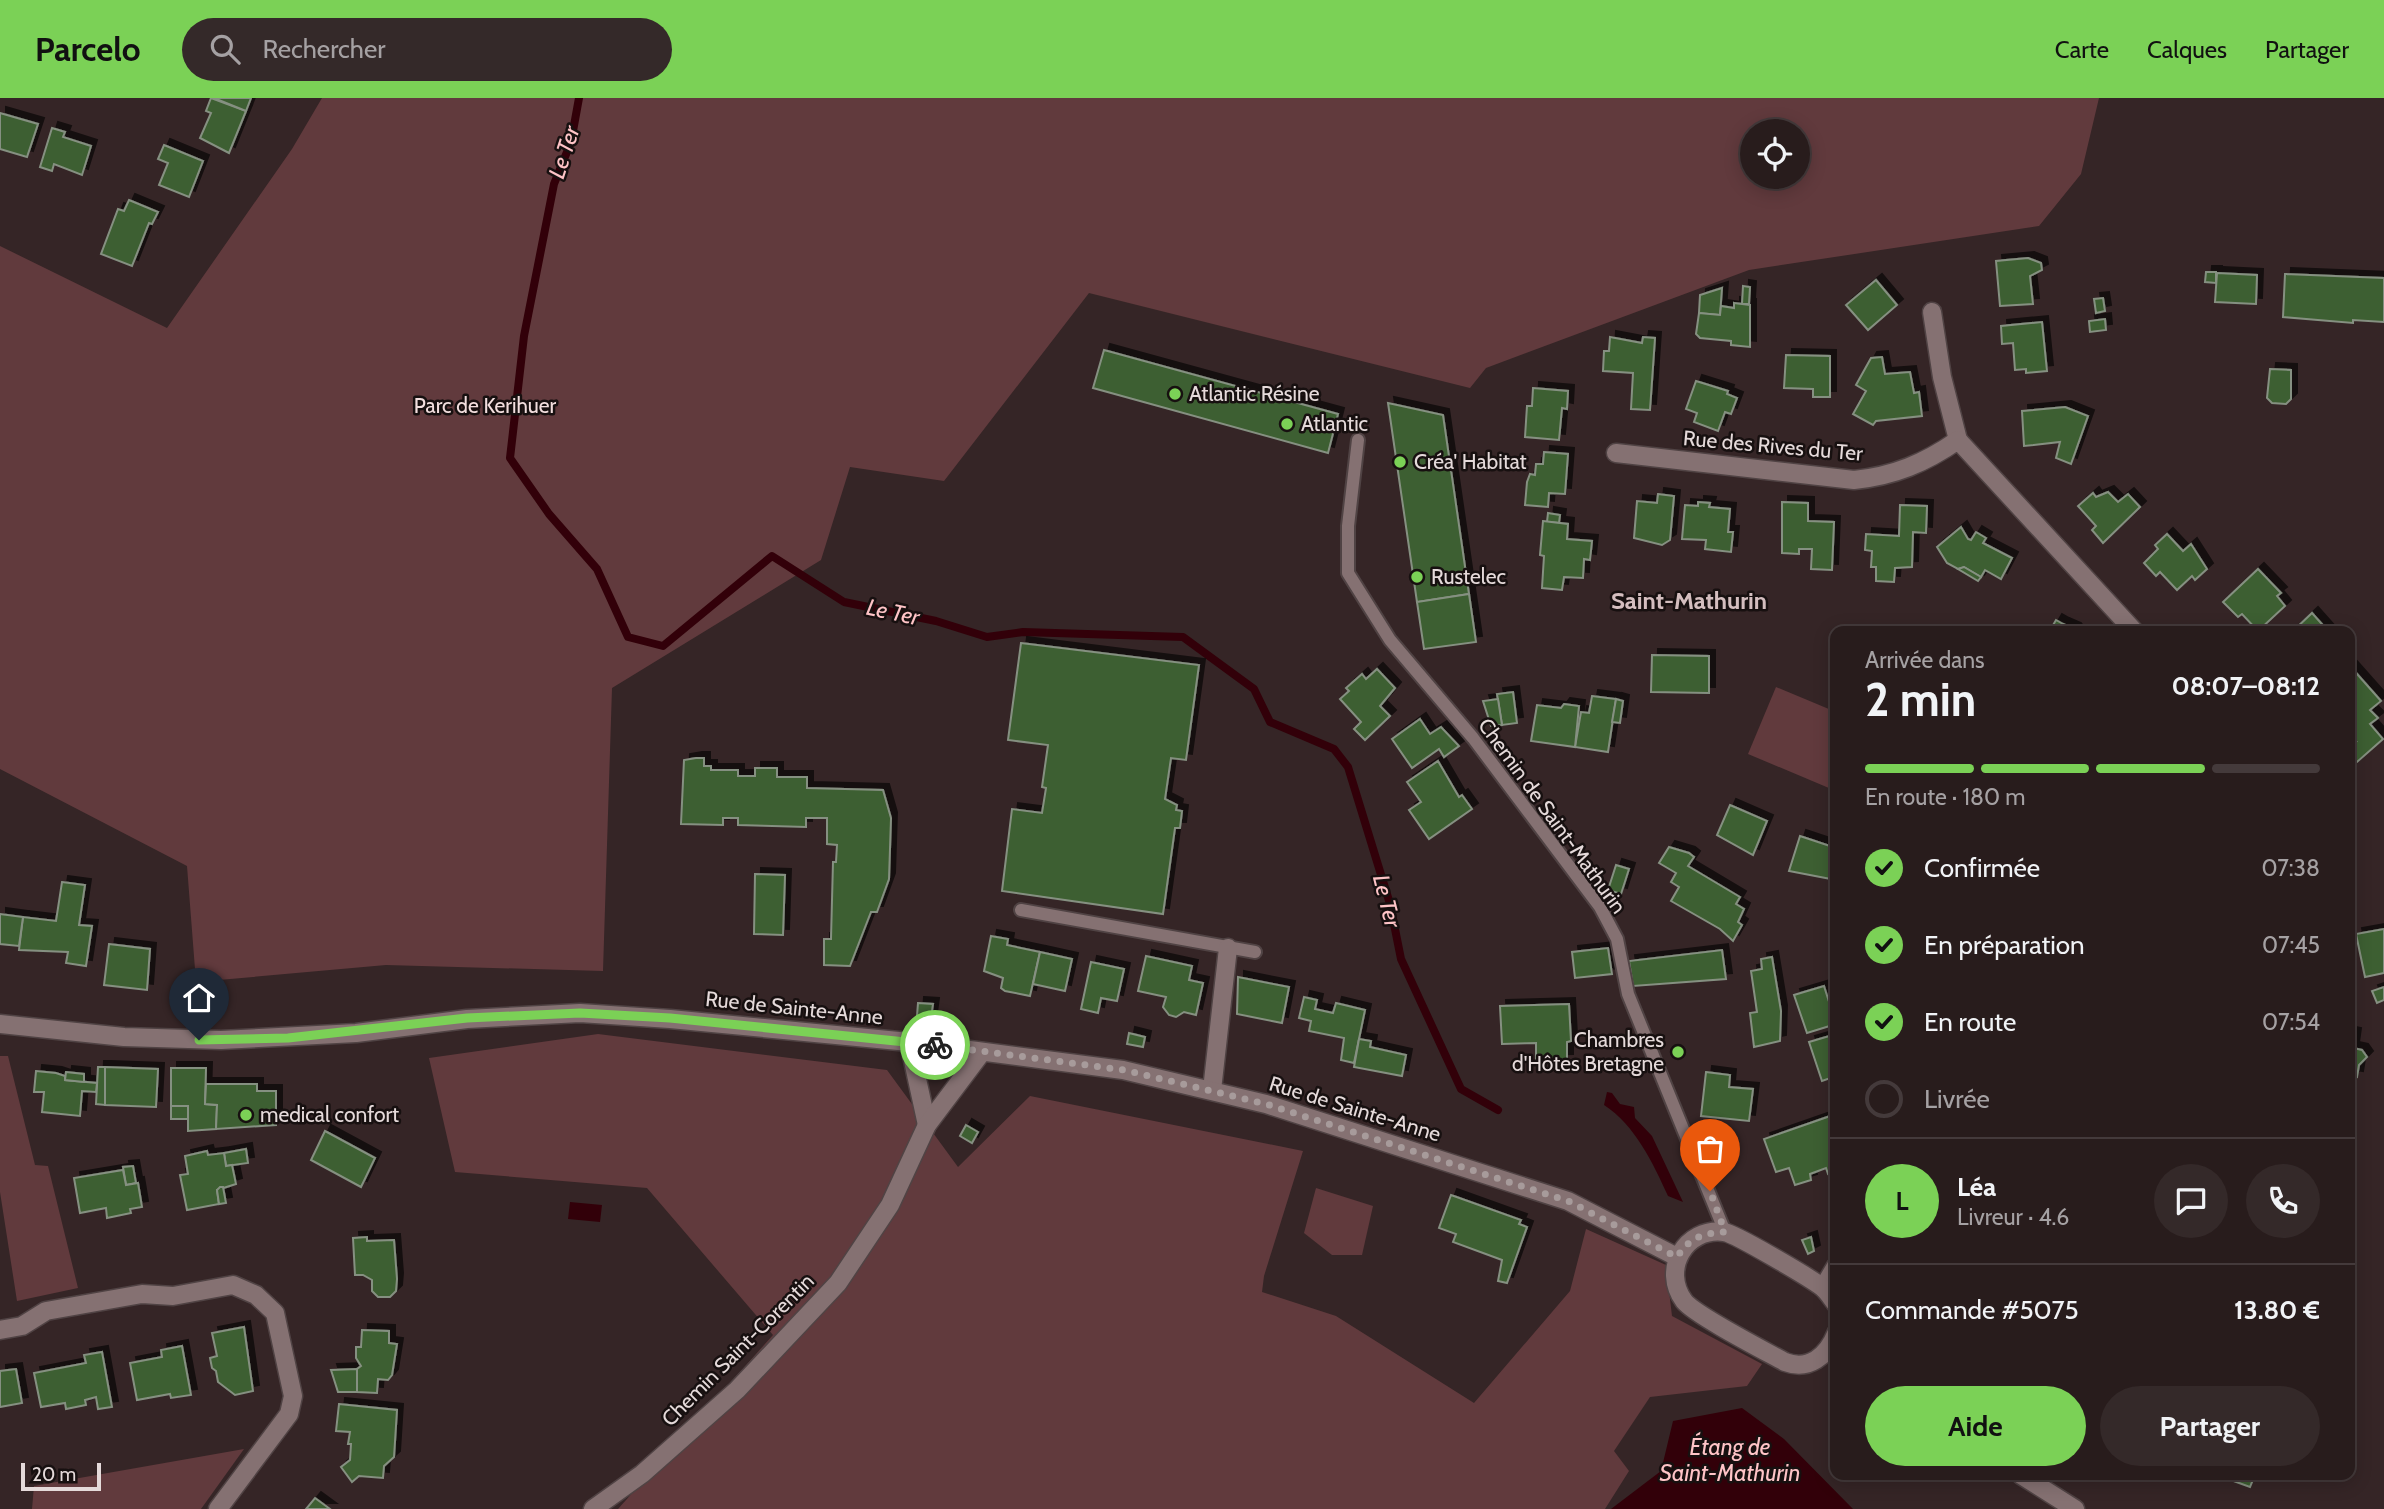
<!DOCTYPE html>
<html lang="fr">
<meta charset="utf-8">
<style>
:root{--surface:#281c1c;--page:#342929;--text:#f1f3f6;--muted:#a5a1a3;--line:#443a3b;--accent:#7bd156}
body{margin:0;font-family:Cabin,sans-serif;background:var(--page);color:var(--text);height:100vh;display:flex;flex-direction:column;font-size:26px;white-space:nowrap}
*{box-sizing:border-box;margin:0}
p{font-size:23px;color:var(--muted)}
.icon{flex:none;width:38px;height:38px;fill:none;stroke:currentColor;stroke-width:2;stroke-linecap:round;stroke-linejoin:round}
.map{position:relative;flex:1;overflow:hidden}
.details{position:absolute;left:1830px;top:528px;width:525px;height:854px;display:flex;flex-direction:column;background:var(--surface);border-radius:14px;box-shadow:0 4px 18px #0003,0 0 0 2px var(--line)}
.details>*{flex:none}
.buttons{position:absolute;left:1740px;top:21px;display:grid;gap:14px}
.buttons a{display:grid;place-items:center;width:70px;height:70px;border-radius:50%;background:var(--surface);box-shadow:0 4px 18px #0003,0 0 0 2px var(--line);font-size:35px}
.scale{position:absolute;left:21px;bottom:18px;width:80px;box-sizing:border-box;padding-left:7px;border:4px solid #e5dada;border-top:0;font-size:19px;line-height:24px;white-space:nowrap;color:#e5dada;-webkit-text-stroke:5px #171010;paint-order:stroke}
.pin{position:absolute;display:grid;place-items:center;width:60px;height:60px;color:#fff;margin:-72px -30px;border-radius:50% 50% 50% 0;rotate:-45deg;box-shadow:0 0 7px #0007}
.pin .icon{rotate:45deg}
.courier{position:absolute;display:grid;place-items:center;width:70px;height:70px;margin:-35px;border:5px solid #7bd156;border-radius:50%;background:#fff;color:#222;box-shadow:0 2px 9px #0007}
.head em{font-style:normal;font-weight:700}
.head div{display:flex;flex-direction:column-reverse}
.head{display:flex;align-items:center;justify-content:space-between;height:119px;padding:0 35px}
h1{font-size:46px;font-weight:700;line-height:52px}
.bar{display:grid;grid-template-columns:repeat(4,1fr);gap:10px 7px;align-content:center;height:84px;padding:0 35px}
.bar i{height:9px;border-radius:5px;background:var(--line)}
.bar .selected{background:var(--accent)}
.bar p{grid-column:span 4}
.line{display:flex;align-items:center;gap:18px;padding:0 35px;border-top:2px solid var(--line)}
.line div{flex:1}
.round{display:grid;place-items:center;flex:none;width:74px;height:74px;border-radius:37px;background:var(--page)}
ol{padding:0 35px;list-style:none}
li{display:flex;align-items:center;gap:21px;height:77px}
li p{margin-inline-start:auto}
li .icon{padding:7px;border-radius:50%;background:var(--accent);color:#111;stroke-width:4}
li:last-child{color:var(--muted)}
li i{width:38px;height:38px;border:4px solid var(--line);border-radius:50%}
.cta{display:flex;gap:14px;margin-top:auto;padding:14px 35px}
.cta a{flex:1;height:80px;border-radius:42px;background:var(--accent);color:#111;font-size:28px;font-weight:700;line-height:80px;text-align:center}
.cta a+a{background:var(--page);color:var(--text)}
header{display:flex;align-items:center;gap:42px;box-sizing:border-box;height:98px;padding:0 35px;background:var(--accent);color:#111}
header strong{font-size:33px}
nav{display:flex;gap:38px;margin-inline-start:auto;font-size:24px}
.search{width:490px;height:63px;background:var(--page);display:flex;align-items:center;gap:18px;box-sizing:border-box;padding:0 24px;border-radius:38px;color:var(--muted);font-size:26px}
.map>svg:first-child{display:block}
</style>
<header>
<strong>Parcelo</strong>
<div class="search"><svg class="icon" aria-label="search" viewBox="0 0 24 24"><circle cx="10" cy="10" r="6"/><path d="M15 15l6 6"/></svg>Rechercher</div>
<nav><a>Carte</a><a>Calques</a><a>Partager</a></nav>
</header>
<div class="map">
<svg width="2384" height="1411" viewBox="0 0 2384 1411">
<defs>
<filter id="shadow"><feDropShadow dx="6" dy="-6" stdDeviation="0" flood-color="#0009"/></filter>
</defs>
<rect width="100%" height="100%" fill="#352526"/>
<g fill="#613a3d" fill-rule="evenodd">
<path d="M322 0H2099L2081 76 2039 128 1749 172 1486 270 1470 290 1089 195 944 383 850 369 821 462 612 590 603 873 386 867 196 884 187 768 0 671V148L167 230 292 51ZM1797 33V79H1752V33Z"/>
<path d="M1776 589 1836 614V693L1748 656Z"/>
<path d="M598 936 887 972 958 1069 1030 998 1303 1053 1264 1178 1262 1194 1336 1218 1474 1305 1570 1193 1586 1131 1666 1167 1672 1218 1762 1266 1747 1288 1650 1299 1614 1353 1629 1373 1605 1411H618L773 1237 647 1090 455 1074 429 960Z"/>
<path d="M0 958H8L35 1067 48 1068 78 1190 17 1203 0 1094Z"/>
<path d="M1316 1090 1373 1108 1362 1157H1332L1304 1135Z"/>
<path d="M244 1351 201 1411H32L34 1388Z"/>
</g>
<g fill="#320009">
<path d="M1607 994 1612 995 1620 1006 1634 1009 1635 1020 1652 1038 1683 1104 1668 1098C1653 1065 1635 1027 1604 1007Z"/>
<path d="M570 1104 602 1107 600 1124 568 1121Z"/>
<path d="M1742 1310 1784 1341 1853 1411H1611L1661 1373 1673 1323Z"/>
</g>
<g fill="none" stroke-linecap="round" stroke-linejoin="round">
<path stroke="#320009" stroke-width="8" d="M579 0 571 44 554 86 524 238 510 360 549 416 597 471 628 539 663 548 772 458 844 504 936 523 987 539 1023 534 1183 539 1254 591 1270 624 1334 651 1348 669 1390 806 1401 861 1461 991 1498 1012"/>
</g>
<g fill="#3d5f30" stroke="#859081" stroke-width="2" filter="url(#shadow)">
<path d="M211 0 246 13 229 55 200 40 211 15 206 13Z"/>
<path d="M214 0H251L246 13Z"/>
<path d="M0 15 38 26 27 59 0 51Z"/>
<path d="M52 30 65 34 63 39 91 48 82 77 54 66 52 73 40 69Z"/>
<path d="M164 47 203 63 189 99 159 87 168 65 158 61Z"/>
<path d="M129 102 158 114 152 126 149 125 132 168 101 156 118 111 124 113Z"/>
<path d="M2028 160 2041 165 2042 172 2030 178 2033 206 2000 208 1996 163Z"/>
<path d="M2206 174H2216V185L2205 184Z"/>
<path d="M2217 175 2257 177 2256 206 2215 204Z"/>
<path d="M2285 176 2384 180V224L2353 222V225L2283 219Z"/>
<path d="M1876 182 1897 207 1868 232 1846 207Z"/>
<path d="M1743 188 1750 189 1749 206H1742Z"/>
<path d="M1722 190 1720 217 1699 215 1700 197Z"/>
<path d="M2103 200 2105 213 2096 215 2094 201Z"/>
<path d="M1734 205 1750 207V249L1731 247V243L1700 240 1696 236 1699 215 1720 217 1721 208 1734 210Z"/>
<path d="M2105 221 2106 232 2090 234 2089 223Z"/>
<path d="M2042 224 2047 273 2026 275V271L2015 272 2013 245 2002 246 2001 228Z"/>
<path d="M1610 239 1642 245 1643 239 1655 240 1650 312 1631 311 1633 275 1603 273 1604 253H1609Z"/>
<path d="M1104 252 1338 316 1328 355 1093 290Z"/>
<path d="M1786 257 1830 258V299H1813V291L1784 290Z"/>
<path d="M1882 259 1885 276 1910 274 1914 295 1919 294 1922 318 1876 323 1873 327 1853 316 1866 293 1856 287 1871 260Z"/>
<path d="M2270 271 2291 272V301L2286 306 2272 305 2267 300Z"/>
<path d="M1696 283 1728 293 1727 296 1737 300 1731 316 1725 314 1718 333 1694 324 1697 315 1686 311Z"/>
<path d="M1533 290 1568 293 1567 311 1562 310 1559 342 1525 339 1527 308H1532Z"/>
<path d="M1388 305 1443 317 1469 496 1417 504Z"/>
<path d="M2065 309 2088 318 2071 366 2056 360 2060 344 2024 348 2022 313Z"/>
<path d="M1544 354 1568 356 1565 396 1549 395 1548 409 1525 407 1527 384 1530 376 1535 377 1536 366H1543Z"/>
<path d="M2108 394 2118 404 2128 396 2140 409 2103 445 2092 432 2096 428 2078 408 2093 395 2096 399Z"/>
<path d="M1658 396 1674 398 1670 442 1662 447 1634 440 1637 403 1657 405Z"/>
<path d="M1698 404 1710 405 1709 409 1730 411 1728 434H1733L1731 454 1705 451 1706 442 1682 441 1685 407 1698 408Z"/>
<path d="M1782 404 1808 405V423L1834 424 1832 472 1811 471 1812 451H1799V456L1782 455Z"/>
<path d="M1900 407 1927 408 1926 435 1913 434 1912 469 1895 470 1894 484 1876 483V469H1871L1872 453 1865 452 1866 436 1899 438Z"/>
<path d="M1548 415 1560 417 1559 425 1547 424Z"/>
<path d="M1543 423 1568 426 1567 441 1592 443 1590 462 1584 461 1583 480 1564 479 1562 492 1542 490 1544 458 1540 457Z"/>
<path d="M1961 429 1968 441 1971 442 1976 434 1986 440 1983 445 2012 460 2001 481 1985 472 1981 479 1964 469 1958 471 1947 465 1937 449Z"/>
<path d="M2167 436 2183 453 2191 446 2207 471 2195 482 2192 478 2177 492 2160 474 2156 478 2144 465 2158 451 2155 447Z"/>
<path d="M1964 469 1981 479 1978 483 1958 471Z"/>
<path d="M2258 471 2281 495 2277 498 2285 508 2258 533 2242 516 2238 519 2223 504Z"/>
<path d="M1469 496 1476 544 1424 551 1417 504Z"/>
<path d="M2312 515 2329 534H2292Z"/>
<path d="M2056 522 2063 526 2058 534H2049Z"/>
<path d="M2063 526 2075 531 2077 534H2058Z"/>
<path d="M1021 545 1199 567 1186 662 1171 660 1165 701 1177 707 1176 712 1182 713 1180 730H1175L1163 816 1002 793 1012 711 1042 715 1046 690 1042 689 1048 647 1008 642Z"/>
<path d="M1652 557 1709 558V595L1651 594Z"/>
<path d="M2350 568 2381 603 2370 612 2378 620 2370 626 2383 641 2357 664 2350 657V649L2356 644 2350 642Z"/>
<path d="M1377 571 1395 590 1380 608 1390 618 1365 642 1354 631 1361 624 1340 601 1349 593 1346 590 1362 576 1366 581Z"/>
<path d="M1513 594 1517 625 1502 627 1497 596Z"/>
<path d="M1592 598 1616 601 1608 654 1575 649 1581 614 1589 615Z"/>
<path d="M1498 601 1502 627 1491 628 1483 603Z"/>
<path d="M1616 601 1623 603 1620 625 1612 624Z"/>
<path d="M1564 606 1579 608 1575 649 1531 643 1537 607 1561 610Z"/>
<path d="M1420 621 1430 636 1441 629 1459 648 1444 659 1439 651 1412 670 1392 641Z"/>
<path d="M696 660H704V668H711V672H738V678H755V670H777V679H807V690L883 692 891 720 889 781 877 814H871L850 868 824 867V841H831L833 764H836L837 747 827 746V720H806V729L738 727V720H723V727L681 726 684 662Z"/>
<path d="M1438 663 1459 699 1462 697 1472 711 1429 741 1409 712 1421 704 1407 684Z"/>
<path d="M1730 707 1767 723 1753 757 1717 737Z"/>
<path d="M1800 738 1836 750V782L1789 773Z"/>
<path d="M1669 749 1689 755 1694 759 1688 768 1740 799 1736 806 1744 811 1738 824 1742 827 1733 843 1720 831 1671 803 1679 789 1671 784 1676 775 1659 765Z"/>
<path d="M1616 767 1629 771 1621 796 1608 792Z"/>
<path d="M755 776 785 777 783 837 754 836Z"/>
<path d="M62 784 85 787 79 827 92 828 86 868 66 865 68 854 19 852 23 819 56 823Z"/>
<path d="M0 816 23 819 19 848 0 846Z"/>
<path d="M2384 831V875L2365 879 2356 836Z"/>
<path d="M991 838 1008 841 1007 847 1040 854 1030 898 1005 893 1001 890 1003 880 984 873Z"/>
<path d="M109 846 150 851 147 892 104 887Z"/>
<path d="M1608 850 1612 876 1575 880 1572 854Z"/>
<path d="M1722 852 1726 881 1633 888 1629 863Z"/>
<path d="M1040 854 1072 861 1065 893 1033 886Z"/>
<path d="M1146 858 1192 868 1189 882 1203 885 1196 917 1184 914 1176 919 1169 917 1163 909 1166 899 1138 893Z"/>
<path d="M1772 859 1781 913 1780 943 1754 949 1750 915 1757 914 1751 873 1762 871 1761 861Z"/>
<path d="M1091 864 1124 871 1117 903 1101 900 1098 915 1081 911Z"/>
<path d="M1238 879 1289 889 1282 925 1237 916Z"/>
<path d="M1824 888 1836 926 1807 935 1794 897Z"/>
<path d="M2384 889V902L2377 905 2372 893Z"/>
<path d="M1304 899 1317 902 1315 911 1333 915 1336 905 1365 912 1354 965 1341 962 1344 940 1309 933 1311 923 1299 920Z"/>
<path d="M918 905 933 906 931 920 917 918Z"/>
<path d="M1569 906 1571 943 1567 944V962L1536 963V945L1502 946 1500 908Z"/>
<path d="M1129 935 1145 939 1143 949 1127 946Z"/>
<path d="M2350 935 2355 936 2353 950 2362 952 2367 959 2359 967 2357 979 2350 978Z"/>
<path d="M1836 936V978L1822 983 1809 944Z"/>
<path d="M1359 941 1371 943 1370 949 1406 957 1402 978 1354 969Z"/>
<path d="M98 969H105V1007L96 1006Z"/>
<path d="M105 969 158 971 156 1009 105 1007Z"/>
<path d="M171 970H206L205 1006 217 1007 216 1031 188 1033V1008H171Z"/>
<path d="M36 973 56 975 65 978V982L97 985 96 994 82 993 80 1018 42 1014 44 994H34Z"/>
<path d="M66 974 84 976V984L65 982Z"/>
<path d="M1706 974 1730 977 1729 989 1753 991 1749 1023 1701 1018Z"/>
<path d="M206 986H257V993H276V1027L216 1031 217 1007 205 1006Z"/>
<rect x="171" y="1008" width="17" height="13"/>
<path d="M1836 1016V1073L1828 1076 1826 1070 1810 1076 1811 1082 1795 1087 1789 1070 1776 1074 1764 1041Z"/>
<path d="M966 1027 978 1034 972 1045 960 1038Z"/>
<path d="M325 1033 375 1060 361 1089 311 1062Z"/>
<path d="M246 1051 248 1065 226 1068 224 1055Z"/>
<path d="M207 1053 208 1057 224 1055 226 1068 232 1067 236 1086 217 1092 219 1106 187 1112 180 1077 188 1076 185 1058Z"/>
<path d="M133 1068 136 1085 126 1087 123 1069Z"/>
<path d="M123 1072 126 1087 138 1085 142 1109 130 1111 131 1115 107 1120 106 1110 80 1115 74 1080Z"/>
<path d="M220 1089H223L226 1105 219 1106 217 1092Z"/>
<path d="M1451 1097 1521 1122 1519 1126 1527 1129 1507 1185 1498 1183 1502 1162 1453 1144 1456 1136 1439 1130Z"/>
<path d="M367 1139V1143L394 1142 397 1181 396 1193 390 1199H378L372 1193V1182L363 1177H355L353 1140Z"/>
<path d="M1811 1139 1814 1153 1808 1156 1802 1142Z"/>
<path d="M244 1229 253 1293 235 1297 218 1284 216 1273 212 1270 210 1260 217 1258 212 1235Z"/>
<path d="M362 1232 389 1233V1245L397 1246 392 1277 388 1282 378 1281 377 1295 357 1294V1271L361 1268 356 1260V1249H361Z"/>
<path d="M182 1248 191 1297 171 1300 170 1296 137 1302 130 1265 162 1259 161 1252Z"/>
<path d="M102 1254 112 1309 98 1311 96 1299 85 1302 86 1307 66 1311 65 1305 41 1309 34 1275 86 1265 84 1257Z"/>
<path d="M16 1271 22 1305 0 1309V1273Z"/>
<path d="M357 1271V1294H338L331 1272Z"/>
<path d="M339 1306 397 1312 394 1359 384 1368 383 1380 359 1378 352 1384 341 1369 350 1362 351 1346H348L350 1334 336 1333Z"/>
<path d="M2217 1377H2255L2250 1389Z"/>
<path d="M315 1400 330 1411H306Z"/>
</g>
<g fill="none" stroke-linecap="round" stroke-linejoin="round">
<g stroke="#504344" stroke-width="16">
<g id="service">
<path d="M1358 342 1348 428V475L1390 542 1473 640 1600 809 1617 841 1628 896 1725 1134"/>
<path d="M1021 812 1255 854"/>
</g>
</g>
<g stroke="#504344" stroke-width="21">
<g id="minor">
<path d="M1932 214 1942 279 1958 342"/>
<path d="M1616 355 1854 382C1894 378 1925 365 1958 342L2135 534"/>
<path d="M909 944 927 1027"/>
<path d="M1212 992 1228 850"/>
<path d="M1823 1190 1836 1168"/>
<path d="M0 1232 22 1228 46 1213 142 1196 173 1198 233 1187 256 1197 275 1215 293 1298 289 1316 218 1411"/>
<path d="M593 1411 642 1376 737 1292 838 1185 890 1107 927 1027 982 954"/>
</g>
</g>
<g stroke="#504344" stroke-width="21">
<g id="tertiary">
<path d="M0 926 124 939 221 942 356 935 467 921 580 915 670 921 909 944 1123 972 1266 1006 1568 1103 1677 1159"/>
<path d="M1836 1206C1832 1201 1827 1193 1822 1189 1810 1180 1736 1136 1724 1134 1685 1129 1661 1172 1684 1203 1695 1217 1765 1253 1785 1264 1809 1273 1827 1258 1836 1236"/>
<path d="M2021 1377 2075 1411"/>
</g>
</g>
<use href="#service" stroke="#857172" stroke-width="12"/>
<use href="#minor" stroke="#857172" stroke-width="18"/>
<use href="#tertiary" stroke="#857172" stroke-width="18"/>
</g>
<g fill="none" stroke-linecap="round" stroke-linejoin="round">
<path stroke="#a79b9b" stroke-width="7" stroke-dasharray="0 12.6" d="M935 947 1124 972 1266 1006 1568 1103 1677 1159C1690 1139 1703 1135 1725 1134L1710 1093"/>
<path stroke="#7bd156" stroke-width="9" d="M199 942 288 940 467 920 580 915 670 920 935 947"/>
</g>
<g fill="#7bd156" stroke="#171010" stroke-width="2.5">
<circle cx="1175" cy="296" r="7"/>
<circle cx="1287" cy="326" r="7"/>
<circle cx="1400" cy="364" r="7"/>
<circle cx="1417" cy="479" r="7"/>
<circle cx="1678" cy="954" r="7"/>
<circle cx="246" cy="1017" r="7"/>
</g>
<g text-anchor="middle" stroke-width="5" stroke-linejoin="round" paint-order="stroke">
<g font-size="21" fill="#e5dada" stroke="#171010" text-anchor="start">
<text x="1189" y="303">Atlantic Résine</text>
<text x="1301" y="333">Atlantic</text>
<text x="1414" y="371">Créa' Habitat</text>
<text x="1431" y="486">Rustelec</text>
<text x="1664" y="949" text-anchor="end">Chambres<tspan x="1664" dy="24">d'Hôtes Bretagne</tspan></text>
<text x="260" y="1024">medical confort</text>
</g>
<g font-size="21" fill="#f2dede" stroke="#171010">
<text x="485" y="315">Parc de Kerihuer</text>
</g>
<g font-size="21" fill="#e5dada" stroke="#171010">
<text transform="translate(1773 348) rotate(5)" y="7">Rue des Rives du Ter</text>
<text transform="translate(1552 718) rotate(54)" y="7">Chemin de Saint-Mathurin</text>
<text transform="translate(794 910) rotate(6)" y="7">Rue de Sainte-Anne</text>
<text transform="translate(1355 1011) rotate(17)" y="7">Rue de Sainte-Anne</text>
<text transform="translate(738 1252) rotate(-45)" y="7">Chemin Saint-Corentin</text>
</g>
<g font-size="23" font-style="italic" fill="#ffc4c7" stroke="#171010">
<text transform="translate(564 54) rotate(-72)" y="8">Le Ter</text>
<text transform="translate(893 514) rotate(12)" y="8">Le Ter</text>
<text transform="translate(1387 803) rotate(76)" y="8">Le Ter</text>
<text x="1730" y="1357">Étang de<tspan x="1730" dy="26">Saint-Mathurin</tspan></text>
</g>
<g font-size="24" font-weight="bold" fill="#d4bebf" stroke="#171010">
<text x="1689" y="511">Saint-Mathurin</text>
</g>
</g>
</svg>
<div class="buttons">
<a><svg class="icon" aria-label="locate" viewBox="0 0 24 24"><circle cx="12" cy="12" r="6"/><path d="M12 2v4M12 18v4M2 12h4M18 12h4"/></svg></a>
</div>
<div class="scale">20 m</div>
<div class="pin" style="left:1710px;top:1093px;background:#ea580c"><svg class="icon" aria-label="bag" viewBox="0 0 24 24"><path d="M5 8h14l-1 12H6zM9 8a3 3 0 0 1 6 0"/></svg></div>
<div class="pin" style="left:199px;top:942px;background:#1f2937"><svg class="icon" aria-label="home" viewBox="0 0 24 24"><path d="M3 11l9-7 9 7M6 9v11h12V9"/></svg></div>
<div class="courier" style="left:935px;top:947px"><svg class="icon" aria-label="bike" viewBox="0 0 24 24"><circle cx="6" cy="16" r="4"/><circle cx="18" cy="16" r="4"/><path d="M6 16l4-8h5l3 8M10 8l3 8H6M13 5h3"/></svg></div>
<section class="details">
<div class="head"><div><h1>2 min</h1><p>Arrivée dans</p></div><em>08:07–08:12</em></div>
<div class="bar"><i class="selected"></i><i class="selected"></i><i class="selected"></i><i></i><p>En route · 180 m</p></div>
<ol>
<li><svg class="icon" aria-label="check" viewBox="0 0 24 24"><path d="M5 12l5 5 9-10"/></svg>Confirmée<p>07:38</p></li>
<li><svg class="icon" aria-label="check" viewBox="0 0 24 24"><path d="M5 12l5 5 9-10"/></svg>En préparation<p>07:45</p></li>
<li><svg class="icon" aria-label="check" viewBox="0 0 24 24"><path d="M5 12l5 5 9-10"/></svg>En route<p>07:54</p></li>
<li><i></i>Livrée</li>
</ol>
<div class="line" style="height:126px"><b class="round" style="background:var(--accent);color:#111">L</b><div><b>Léa</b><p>Livreur · 4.6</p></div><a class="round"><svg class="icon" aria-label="chat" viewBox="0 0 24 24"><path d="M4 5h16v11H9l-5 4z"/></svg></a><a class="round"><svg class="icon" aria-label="phone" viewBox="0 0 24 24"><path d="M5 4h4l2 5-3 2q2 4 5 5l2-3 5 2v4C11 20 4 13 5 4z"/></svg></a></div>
<div class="line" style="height:91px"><div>Commande #5075</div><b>13.80 €</b></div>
<div class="cta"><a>Aide</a><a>Partager</a></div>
</section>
</div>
